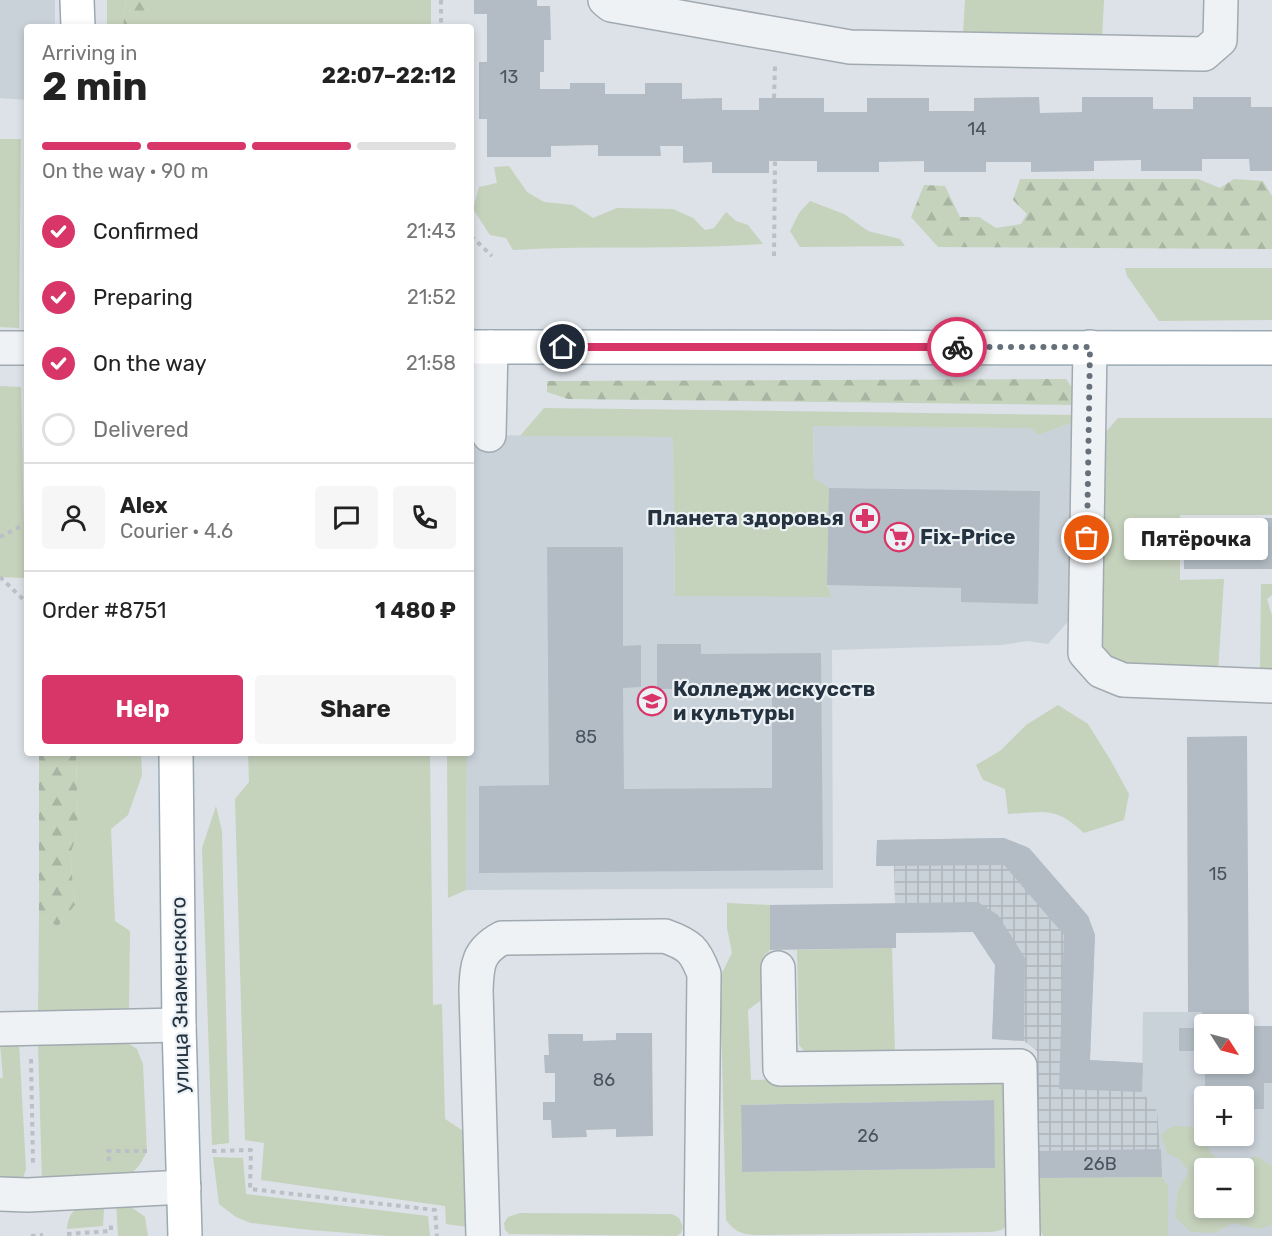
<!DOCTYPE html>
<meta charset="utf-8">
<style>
:root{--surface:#fff;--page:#f6f6f6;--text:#222;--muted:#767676;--line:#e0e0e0;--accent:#d83569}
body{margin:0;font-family:Rubik,sans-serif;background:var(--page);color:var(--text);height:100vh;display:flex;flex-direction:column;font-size:22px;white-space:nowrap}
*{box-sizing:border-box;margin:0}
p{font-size:20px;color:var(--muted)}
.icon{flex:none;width:33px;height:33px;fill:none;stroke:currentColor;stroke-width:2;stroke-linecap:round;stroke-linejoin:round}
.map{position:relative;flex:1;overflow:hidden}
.panel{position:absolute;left:24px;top:24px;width:450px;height:732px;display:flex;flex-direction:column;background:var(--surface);border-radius:6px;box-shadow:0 3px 9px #0003}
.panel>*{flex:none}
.needle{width:39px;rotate:126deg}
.tools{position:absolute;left:1194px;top:1014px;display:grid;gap:12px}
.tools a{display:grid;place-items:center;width:60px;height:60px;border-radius:6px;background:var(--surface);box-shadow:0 3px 9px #0003;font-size:30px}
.pin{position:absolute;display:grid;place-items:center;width:51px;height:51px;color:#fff;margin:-26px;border:3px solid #fff;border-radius:50%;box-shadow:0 2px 6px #0007}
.courier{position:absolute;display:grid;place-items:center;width:60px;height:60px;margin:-30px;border:4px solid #d83569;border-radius:50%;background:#fff;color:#222;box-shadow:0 2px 8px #0007}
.bubble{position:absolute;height:42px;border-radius:6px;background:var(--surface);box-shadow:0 3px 9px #0003;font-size:20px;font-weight:700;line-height:42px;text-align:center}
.summary em{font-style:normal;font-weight:700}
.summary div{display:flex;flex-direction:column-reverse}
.summary{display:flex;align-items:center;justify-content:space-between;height:102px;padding:0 18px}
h1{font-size:39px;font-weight:700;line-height:45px}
.bar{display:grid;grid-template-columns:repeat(4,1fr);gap:9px 6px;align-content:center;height:72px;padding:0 18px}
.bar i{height:8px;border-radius:4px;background:var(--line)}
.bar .active{background:var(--accent)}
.bar p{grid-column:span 4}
.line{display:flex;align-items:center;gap:15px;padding:0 18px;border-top:2px solid var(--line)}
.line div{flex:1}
.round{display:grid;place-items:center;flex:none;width:63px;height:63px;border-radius:6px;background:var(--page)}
ol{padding:0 18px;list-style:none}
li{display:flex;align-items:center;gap:18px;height:66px}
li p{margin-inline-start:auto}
li .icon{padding:6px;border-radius:50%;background:var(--accent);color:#fff;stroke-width:4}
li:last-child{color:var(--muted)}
li i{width:33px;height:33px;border:3px solid var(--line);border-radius:50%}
.primary-button{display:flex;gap:12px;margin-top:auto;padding:12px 18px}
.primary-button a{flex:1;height:69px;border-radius:6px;background:var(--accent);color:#fff;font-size:24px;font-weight:700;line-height:69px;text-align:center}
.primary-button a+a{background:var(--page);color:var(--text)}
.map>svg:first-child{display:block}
</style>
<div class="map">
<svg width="1272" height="1236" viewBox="0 0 1272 1236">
<defs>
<pattern id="industrial-grid" width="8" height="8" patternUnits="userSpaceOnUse" patternTransform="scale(1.5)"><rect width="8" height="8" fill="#cad2d9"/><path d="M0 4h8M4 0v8" fill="none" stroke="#adb5bb"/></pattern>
<pattern id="forest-firs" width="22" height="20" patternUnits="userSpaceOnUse" patternTransform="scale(1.5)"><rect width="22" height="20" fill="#c5d2bc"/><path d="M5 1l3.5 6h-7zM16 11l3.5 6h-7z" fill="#a9b5a3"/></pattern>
</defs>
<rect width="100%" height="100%" fill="#dce2e7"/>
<g fill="#cad2d9" fill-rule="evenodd">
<path d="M0 0H55V27H27V100L0 98Z"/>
<path d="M1071 423H1079L1072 617 1048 644 1027 641 1002 645 832 650 833 888 466 890 467 753H471V435L673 437 675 596H832L827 585 814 478 813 426 1032 428 1038 435Z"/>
<path d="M1143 1012H1249V1026H1272V1236H1168V1186L1162 1177 1142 1092ZM1204 1024H1244V1064H1204ZM1204 1096H1244V1136H1204ZM1204 1168H1244V1208H1204Z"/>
</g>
<path fill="url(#industrial-grid)" d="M1004 838 1029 848 1088 916 1095 935 1090 1060 1143 1063 1142 1092 1157 1111 1162 1177 1038 1178 1037 1051 1024 1041 992 1039 995 965 973 932 896 933 894 866H876L877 840Z"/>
<g fill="#c5d2bc" fill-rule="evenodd">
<path d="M107 0H126L123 27H107Z"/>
<path d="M154 0H431V27H147V10Z"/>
<path d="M965 0H1104L1102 39 963 33Z"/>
<path d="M0 139H21L19 328 0 327Z"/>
<path d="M509 166 527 192 544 202 573 205 593 218 617 208 673 209 693 218 705 230 714 228 726 212 736 221 748 225 763 244C680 250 596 245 513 250L506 238 490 235 473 209 479 187 497 183 494 167Z"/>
<path d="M810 201 844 214 868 231 900 239 905 246 800 247 790 231 799 213Z"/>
<path d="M1125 268H1272V320L1159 321 1127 276Z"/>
<path d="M0 386 21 387 25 578 0 577Z"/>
<path d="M544 408 1081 415 1079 423H1071L1038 435 1031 428 813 426 814 478 829 488 827 585 832 597 675 596 673 437 520 436Z"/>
<path d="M1118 418H1272V515H1180V580L1224 579 1218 672 1135 673 1101 655 1095 628 1105 433Z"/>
<path d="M1261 584H1272V595L1267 599 1272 616V672L1260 671Z"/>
<path d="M1058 705 1088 724 1111 761 1129 794 1124 820 1084 833C1055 806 1045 812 1008 814L1005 789 983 780 976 765 1000 751 1026 725Z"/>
<path d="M76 753H141L142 775 128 815 111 829 115 921 130 931 129 1008 117 1015 38 1019 39 917 58 926 75 905 70 855 78 831Z"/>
<path d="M248 753H430L433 1005 442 1004 445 1119 471 1136 468 1227 446 1224 445 1206 261 1180 264 1143 245 1140 235 799 249 782Z"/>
<path d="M447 753H467L466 890 448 898Z"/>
<path d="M216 806 222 831 229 1143 212 1145 202 848Z"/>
<path d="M727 903 770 905V950L763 957 764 998 748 1010 751 1080 1004 1073 1014 1222 1001 1230 992 1232 756 1235C741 1234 735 1232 726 1220L720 977 732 953 727 928ZM993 1100 995 1168 742 1172 741 1105Z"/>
<path d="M892 948 895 1054 806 1053 799 1045 797 950Z"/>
<path d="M126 1042 137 1049 143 1064 147 1151C142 1161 138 1170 128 1175L42 1181 38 1044Z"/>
<path d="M19 1043 26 1169 23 1178 0 1181V1078H3L0 1044Z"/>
<path d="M1173 1126 1200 1127 1210 1152 1222 1163H1240L1256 1156 1272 1166V1225L1259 1229 1232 1223 1215 1233 1191 1232 1175 1217 1178 1191 1189 1171 1179 1159 1167 1153 1161 1134ZM1204 1168H1244V1208H1204Z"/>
<path d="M213 1157 243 1158 246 1194 428 1216 430 1236H389L310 1230 251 1223 236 1217 219 1204Z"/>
<path d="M1162 1177 1168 1186V1236H1043L1037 1226 1038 1178Z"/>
<path d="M101 1202 104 1209 103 1226 67 1229C69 1206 82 1205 101 1202Z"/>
<path d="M116 1202 127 1204 145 1217 148 1236H118Z"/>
<path d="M520 1213 672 1214 679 1218 683 1227 681 1233 677 1236 509 1234 505 1230 504 1223 508 1217Z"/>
</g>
<g fill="url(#forest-firs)">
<path d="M126 0H154L147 10V27H123Z"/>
<path d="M1020 179H1198L1220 188 1234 179 1263 181 1272 196V249L938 247 911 217 924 185 945 186 960 217H979L996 228 1021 224 1027 214 1013 200Z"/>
<path d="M1066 379 1077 395 1080 405 568 399 547 392V381Z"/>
<path d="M39 753H76L78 831 70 855 75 905 58 926 39 917Z"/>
</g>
<g fill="#b3bcc4">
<path d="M474 0H537V6H550L551 40H544V72H540V89H570V83H605V94H645V83H682V99L722 98V110H759V98H824V112H867V98H929V111H974V98L1039 97 1040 113 1082 112V97H1153V109H1193V97H1251V107H1272V171H1250L1249 159H1202V171H1141V160L1094 161V171L1031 172V162H986V172H924V161L879 162V172H817V161H769V173H712V162L683 163V146H660L661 156H598V145L551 146V157H487V119H479V62H487V14H474Z"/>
<path d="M829 488 1040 491 1038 604 961 602V588L827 585Z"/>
<path d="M1183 518H1272V569H1184Z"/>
<path d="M547 547H623V646L641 645V687L623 688 624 789 772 788V688L657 689V644H701V654L821 653 823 870 479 873V786L549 785Z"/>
<path d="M1247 736 1249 1026H1272V1083H1264V1109H1244V1096H1205V1064H1244V1024H1204V1051H1179V1028H1202V1012H1188L1187 737Z"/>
<path d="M1004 838 1029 848 1088 916 1095 935 1090 1060 1143 1063 1142 1092 1059 1089 1064 935 1004 865 876 866 877 840Z"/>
<path d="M978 902 998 915 1025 958 1024 1041 992 1039 995 965 973 932 896 933V948L770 950V905Z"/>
<path d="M616 1033H652L653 1136 616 1137V1129L586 1130 587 1137 552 1138 551 1120H543V1102H555V1073H545L544 1055H549L548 1034H583V1041L616 1040Z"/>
<path d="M994 1100 995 1168 742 1172 741 1105Z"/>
<path d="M1161 1149 1162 1177 1038 1178 1037 1151Z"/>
</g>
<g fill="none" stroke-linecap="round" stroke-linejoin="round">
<g stroke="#a1aab1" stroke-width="36">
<g id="minor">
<path d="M605 0 611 5 850 47 1204 54 1220 40 1221 0"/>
<path d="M1090 347 1085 653 1101 671 1123 680 1272 686"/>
<path d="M0 348H27"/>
<path d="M489 435 491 347"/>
<path d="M778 968 780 1069 1020 1066 1023 1236"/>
<path d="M0 1029 179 1025"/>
<path d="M0 1194 28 1195 184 1187"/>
<path d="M483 1236 476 990C477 964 478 951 502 938L665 936C690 945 695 950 704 974L701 1236"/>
</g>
</g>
<g stroke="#9aa9b4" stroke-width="36">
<g id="major">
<path d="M77 0 78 27"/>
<path d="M471 347 1272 348"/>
<path d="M176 753 179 1025 185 1236"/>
</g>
</g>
<g stroke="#bac0c6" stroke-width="4" stroke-dasharray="4.5 4.5" stroke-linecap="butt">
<path d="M441 0V27"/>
<path d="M774 98 775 66"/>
<path d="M471 236 492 256"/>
<path d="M774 256 775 161"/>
<path d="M0 537 27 523"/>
<path d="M0 577 27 603"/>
<path d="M31 1059 33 1163"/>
<path d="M212 1151 251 1150 250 1189 435 1210 437 1236"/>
<path d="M109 1161 108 1151H147"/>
<path d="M67 1234 111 1231V1223"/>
<path d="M31 1236 43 1235"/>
</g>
<use href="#minor" stroke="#eff2f5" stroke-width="33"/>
<use href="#major" stroke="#fff" stroke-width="33"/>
</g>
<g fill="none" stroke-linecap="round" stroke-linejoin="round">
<path stroke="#65707a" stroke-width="6" stroke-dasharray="0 10.8" d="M957 347H1090L1087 538"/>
<path stroke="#d83569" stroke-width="8" d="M563 347H957"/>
</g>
<defs>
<g id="pharmacy-ring" transform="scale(1.5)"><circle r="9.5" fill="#ebf1f5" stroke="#d83569" stroke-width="1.5"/><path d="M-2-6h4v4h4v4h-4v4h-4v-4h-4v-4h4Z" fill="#d83569"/></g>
<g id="supermarket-ring" transform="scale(1.5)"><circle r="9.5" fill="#ebf1f5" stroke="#d83569" stroke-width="1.5"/><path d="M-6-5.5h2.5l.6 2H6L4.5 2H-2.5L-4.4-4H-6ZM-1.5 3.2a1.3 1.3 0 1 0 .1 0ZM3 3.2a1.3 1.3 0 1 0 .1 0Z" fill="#d83569"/></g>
<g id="university-ring" transform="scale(1.5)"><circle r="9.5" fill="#ebf1f5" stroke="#d83569" stroke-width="1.5"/><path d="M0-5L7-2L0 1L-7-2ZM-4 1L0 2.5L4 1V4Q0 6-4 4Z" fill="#d83569"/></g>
</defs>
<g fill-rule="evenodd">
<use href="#pharmacy-ring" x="865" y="518"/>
<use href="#supermarket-ring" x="899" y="537"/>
<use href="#university-ring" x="652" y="701"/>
</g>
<g text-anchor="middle" stroke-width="4.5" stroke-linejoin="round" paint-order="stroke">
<g font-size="18" fill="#485460">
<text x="509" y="83">13</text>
<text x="977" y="135">14</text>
<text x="586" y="743">85</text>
<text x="1218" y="880">15</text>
<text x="604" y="1086">86</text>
<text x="868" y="1142">26</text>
<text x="1100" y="1170">26В</text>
</g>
<g font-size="21" font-weight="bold" fill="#25323f" stroke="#ebf1f5" text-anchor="start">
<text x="844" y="525" text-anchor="end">Планета здоровья</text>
<text x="920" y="544">Fix-Price</text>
<text x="673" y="696">Колледж искусств<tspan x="673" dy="24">и культуры</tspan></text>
</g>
<g font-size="21" fill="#25323f" stroke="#ebf1f5">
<text transform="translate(180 995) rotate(-91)" y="7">улица Знаменского</text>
</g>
</g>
</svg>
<div class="tools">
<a><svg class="needle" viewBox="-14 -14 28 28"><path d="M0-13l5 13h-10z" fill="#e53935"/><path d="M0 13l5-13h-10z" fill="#767676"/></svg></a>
<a>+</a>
<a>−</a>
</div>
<div class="pin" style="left:1087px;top:538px;background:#ea580c"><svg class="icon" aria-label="bag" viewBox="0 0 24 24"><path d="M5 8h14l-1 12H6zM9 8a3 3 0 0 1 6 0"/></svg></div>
<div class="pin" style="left:563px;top:347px;background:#1f2937"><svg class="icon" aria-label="home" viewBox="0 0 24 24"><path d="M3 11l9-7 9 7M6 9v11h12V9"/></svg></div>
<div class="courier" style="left:957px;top:347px"><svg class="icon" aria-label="bike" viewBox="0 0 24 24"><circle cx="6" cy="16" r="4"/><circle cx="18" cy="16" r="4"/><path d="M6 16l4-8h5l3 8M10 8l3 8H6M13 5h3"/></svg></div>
<div class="bubble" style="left:1124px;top:518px;width:144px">Пятёрочка</div>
<section class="panel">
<div class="summary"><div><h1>2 min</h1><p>Arriving in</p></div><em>22:07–22:12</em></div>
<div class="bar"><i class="active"></i><i class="active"></i><i class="active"></i><i></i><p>On the way · 90 m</p></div>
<ol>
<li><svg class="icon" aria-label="check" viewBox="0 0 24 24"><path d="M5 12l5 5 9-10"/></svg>Confirmed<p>21:43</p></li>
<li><svg class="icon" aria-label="check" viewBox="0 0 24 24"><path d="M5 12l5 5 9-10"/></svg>Preparing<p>21:52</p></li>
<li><svg class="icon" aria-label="check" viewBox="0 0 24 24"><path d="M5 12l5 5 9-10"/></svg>On the way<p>21:58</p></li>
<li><i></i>Delivered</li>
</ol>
<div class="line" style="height:108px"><a class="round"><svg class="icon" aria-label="person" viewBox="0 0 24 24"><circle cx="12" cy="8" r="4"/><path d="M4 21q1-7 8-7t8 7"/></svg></a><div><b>Alex</b><p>Courier · 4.6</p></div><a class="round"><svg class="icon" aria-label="chat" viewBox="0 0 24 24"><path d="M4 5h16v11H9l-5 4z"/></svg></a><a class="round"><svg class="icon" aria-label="phone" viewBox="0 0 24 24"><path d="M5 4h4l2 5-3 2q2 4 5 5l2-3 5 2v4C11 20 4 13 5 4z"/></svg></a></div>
<div class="line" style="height:78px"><div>Order #8751</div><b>1 480 ₽</b></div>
<div class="primary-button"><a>Help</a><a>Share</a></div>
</section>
</div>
